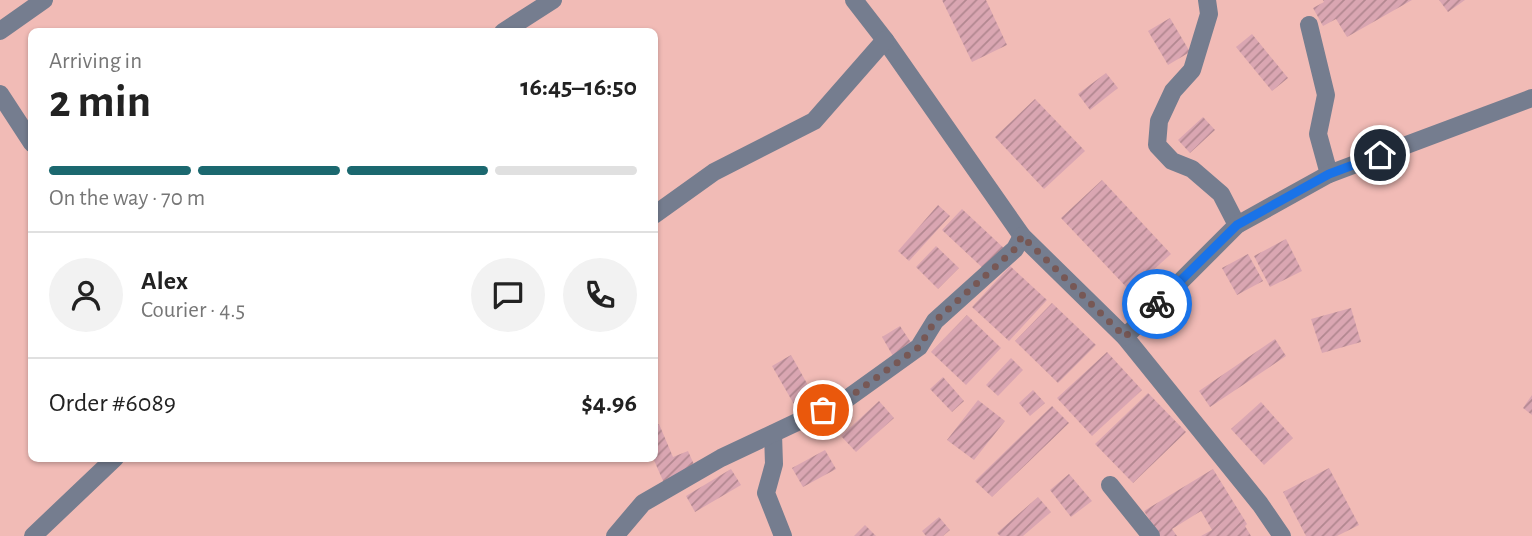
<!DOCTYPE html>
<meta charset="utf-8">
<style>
:root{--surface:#fff;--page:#f2f2f2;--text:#222;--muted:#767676;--line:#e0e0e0;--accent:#1b686f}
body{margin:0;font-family:"Alegreya Sans",sans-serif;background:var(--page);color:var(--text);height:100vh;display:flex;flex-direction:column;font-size:26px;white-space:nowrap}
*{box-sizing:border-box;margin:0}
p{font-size:23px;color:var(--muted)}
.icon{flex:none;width:38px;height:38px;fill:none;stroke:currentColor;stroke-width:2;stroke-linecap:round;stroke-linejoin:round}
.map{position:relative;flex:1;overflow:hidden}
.drawer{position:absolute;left:28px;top:28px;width:630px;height:434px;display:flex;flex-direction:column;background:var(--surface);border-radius:10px;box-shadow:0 2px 5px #0004}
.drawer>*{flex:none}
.pin{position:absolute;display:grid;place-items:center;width:60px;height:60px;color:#fff;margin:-30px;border:4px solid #fff;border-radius:50%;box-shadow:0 2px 7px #0007}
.courier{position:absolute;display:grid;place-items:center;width:70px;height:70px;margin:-35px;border:5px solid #1a73e8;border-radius:50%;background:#fff;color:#222;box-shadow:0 2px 9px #0007}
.overview em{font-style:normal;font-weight:600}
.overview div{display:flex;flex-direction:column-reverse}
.overview{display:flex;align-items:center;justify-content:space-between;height:119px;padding:0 21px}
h1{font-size:46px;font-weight:600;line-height:52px}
.bar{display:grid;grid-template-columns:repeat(4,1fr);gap:10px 7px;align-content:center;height:84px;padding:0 21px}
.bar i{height:9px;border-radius:5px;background:var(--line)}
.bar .selected{background:var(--accent)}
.bar p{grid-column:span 4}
.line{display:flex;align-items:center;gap:18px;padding:0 21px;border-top:2px solid var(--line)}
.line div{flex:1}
.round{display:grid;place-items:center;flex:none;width:74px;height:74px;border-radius:37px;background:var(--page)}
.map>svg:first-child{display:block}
</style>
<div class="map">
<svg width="1532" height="536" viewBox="0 0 1532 536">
<defs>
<pattern id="building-hatch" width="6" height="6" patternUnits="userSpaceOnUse" patternTransform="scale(1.75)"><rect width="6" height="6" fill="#daa6b2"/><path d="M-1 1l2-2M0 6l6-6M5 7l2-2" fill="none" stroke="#b28790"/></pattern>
</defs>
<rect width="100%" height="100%" fill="#f1bbb6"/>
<g fill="url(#building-hatch)">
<path d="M942 0H986L1007 45 972 62Z"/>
<path d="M1323 0H1412L1347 37 1336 19 1323 26 1313 8 1324 2Z"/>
<path d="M1439 0H1465L1448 12Z"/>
<path d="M1170 18 1190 52 1168 65 1148 31Z"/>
<path d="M1252 34 1288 78 1272 91 1236 47Z"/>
<path d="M1106 73 1118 88 1090 110 1078 94Z"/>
<path d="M1035 99 1085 151 1044 189 995 137Z"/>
<path d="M1203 117 1215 130 1190 153 1178 140Z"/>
<path d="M1102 180 1171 254 1130 291 1061 218Z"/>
<path d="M938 205 950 216 909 261 898 251Z"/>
<path d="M962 209 1007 251 987 272 942 230Z"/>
<path d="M1286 239 1302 271 1270 287 1254 256Z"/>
<path d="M936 246 959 268 938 289 916 267Z"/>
<path d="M1248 254 1263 281 1237 295 1222 268Z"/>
<path d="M1010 266 1047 300 1009 341 972 307Z"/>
<path d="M1052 303 1096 345 1058 383 1015 341Z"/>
<path d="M1351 308 1361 342 1322 353 1311 319Z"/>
<path d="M967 315 1001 348 966 385 931 352Z"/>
<path d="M900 326 912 344 893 356 882 337Z"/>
<path d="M1275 339 1286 356 1210 407 1199 391Z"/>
<path d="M1107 352 1142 390 1092 436 1057 398Z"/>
<path d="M791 355 818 403 799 413 772 366Z"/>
<path d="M1011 358 1023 370 998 396 986 385Z"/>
<path d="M943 377 964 401 952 412 930 389Z"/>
<path d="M1033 390 1045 403 1030 416 1019 403Z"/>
<path d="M1148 393 1186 432 1133 483 1095 444Z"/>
<path d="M1532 395V415L1523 408Z"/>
<path d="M978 400 1005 421 974 460 947 440Z"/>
<path d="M879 401 894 418 856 452 841 436Z"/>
<path d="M1261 402 1293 438 1264 465 1231 429Z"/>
<path d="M1052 406 1069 423 992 497 975 481Z"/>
<path d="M659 424 673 457 688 451 696 469 664 483 653 458 654 426Z"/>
<path d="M825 450 836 469 803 487 792 468Z"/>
<path d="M1329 468 1359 525 1337 536H1306L1283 492Z"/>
<path d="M731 469 741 485 695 512 686 496Z"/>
<path d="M1213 469 1247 524 1245 526 1251 536H1201L1212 530 1201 511 1172 529 1177 536H1160L1144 511Z"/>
<path d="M1069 474 1092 501 1071 517 1050 490Z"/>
<path d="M1038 497 1051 512 1023 536H1000L997 533Z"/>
<path d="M939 517 950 530 943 536H926L922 531Z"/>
<path d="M865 525 876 536H854Z"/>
</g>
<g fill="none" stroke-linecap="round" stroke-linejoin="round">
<g stroke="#757d8f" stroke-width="18">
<path d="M854 0 885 40 1022 236 1125 337 1260 504 1282 536"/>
<path d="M1207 0 1209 14 1192 70 1173 91 1159 121 1157 145 1172 161 1192 169 1221 194 1237 225"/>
<path d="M1309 25 1326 95 1318 134 1329 174"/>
<path d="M0 31 44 0"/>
<path d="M503 32 553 0"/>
<path d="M0 94 32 143"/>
<path d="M654 215 714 172 814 121 885 40"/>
<path d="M1125 337 1237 225 1329 174 1532 98"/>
<path d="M773 434 774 464 766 493 783 536"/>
<path d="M1110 485 1151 536"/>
<path d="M33 536 115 458"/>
<path d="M615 536 643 503 721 458 848 398 919 347 935 321 1015 249 1022 236"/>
</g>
</g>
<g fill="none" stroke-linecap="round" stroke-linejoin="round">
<path stroke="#775855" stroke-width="7" stroke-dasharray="0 12.6" d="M823 410 848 398 919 347 935 321 1015 249 1022 236 1125 337 1157 304"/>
<path stroke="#1a73e8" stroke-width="9" d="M1157 304 1237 225 1329 174 1380 155"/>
</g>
</svg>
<div class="pin" style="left:823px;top:410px;background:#ea580c"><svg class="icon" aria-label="bag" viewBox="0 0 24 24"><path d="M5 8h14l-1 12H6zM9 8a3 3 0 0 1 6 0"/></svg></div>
<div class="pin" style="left:1380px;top:155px;background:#1f2937"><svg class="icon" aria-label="home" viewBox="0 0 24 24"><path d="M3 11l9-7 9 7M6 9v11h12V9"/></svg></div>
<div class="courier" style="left:1157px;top:304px"><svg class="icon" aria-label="bike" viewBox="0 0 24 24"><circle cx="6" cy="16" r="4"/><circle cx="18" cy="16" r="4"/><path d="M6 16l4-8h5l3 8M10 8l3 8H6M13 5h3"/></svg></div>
<section class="drawer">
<div class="overview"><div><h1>2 min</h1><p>Arriving in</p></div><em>16:45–16:50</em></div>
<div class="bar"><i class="selected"></i><i class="selected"></i><i class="selected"></i><i></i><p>On the way · 70 m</p></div>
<div class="line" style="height:126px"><a class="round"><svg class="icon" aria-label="person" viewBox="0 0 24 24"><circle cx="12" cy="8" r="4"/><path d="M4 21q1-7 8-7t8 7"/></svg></a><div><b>Alex</b><p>Courier · 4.5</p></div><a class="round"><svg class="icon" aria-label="chat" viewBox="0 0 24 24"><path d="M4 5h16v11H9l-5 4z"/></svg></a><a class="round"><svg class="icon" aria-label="phone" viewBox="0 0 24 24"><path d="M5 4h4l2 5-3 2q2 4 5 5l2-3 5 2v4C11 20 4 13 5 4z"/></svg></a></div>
<div class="line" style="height:91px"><div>Order #6089</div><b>$4.96</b></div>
</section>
</div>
